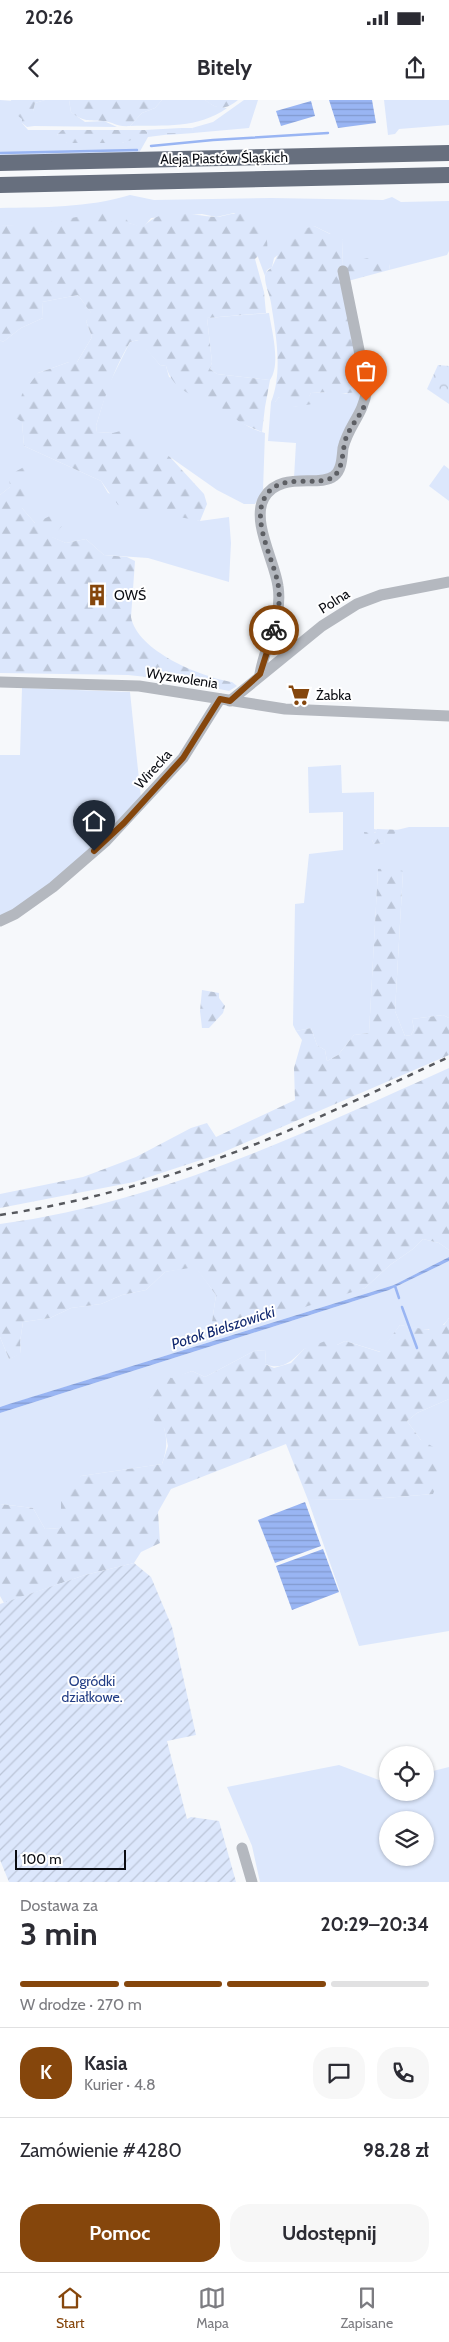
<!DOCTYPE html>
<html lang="pl">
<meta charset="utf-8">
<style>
:root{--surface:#fff;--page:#f7f7f7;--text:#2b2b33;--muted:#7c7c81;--line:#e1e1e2;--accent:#85460c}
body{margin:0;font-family:Cabin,sans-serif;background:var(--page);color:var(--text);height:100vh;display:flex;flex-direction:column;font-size:19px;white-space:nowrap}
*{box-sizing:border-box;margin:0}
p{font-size:16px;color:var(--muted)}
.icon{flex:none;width:28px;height:28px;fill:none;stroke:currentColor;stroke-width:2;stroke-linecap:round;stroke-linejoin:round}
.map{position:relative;height:1782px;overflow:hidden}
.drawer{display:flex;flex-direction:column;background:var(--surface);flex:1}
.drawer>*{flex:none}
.buttons{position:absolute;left:379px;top:1646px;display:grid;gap:10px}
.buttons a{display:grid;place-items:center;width:55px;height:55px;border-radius:50%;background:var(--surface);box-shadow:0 1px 4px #0004;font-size:25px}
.scale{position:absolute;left:15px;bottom:12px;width:111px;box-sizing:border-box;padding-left:5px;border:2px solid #0a0c12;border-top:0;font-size:14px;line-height:18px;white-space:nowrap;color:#0a0c12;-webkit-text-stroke:4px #fff;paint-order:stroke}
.pin{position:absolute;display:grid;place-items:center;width:42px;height:42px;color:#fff;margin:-51px -21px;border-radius:50% 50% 50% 0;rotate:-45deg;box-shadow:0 0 5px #0007}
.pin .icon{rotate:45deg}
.courier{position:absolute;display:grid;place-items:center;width:50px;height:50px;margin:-25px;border:4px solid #85460c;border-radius:50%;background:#fff;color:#222;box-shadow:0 1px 6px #0007}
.summary em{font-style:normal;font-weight:700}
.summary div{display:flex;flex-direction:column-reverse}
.summary{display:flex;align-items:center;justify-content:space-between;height:85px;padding:0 20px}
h1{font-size:32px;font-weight:700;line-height:38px}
.bar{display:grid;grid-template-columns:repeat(4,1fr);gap:8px 5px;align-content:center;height:60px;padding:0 20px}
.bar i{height:6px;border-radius:4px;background:var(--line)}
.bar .on{background:var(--accent)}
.bar p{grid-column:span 4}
.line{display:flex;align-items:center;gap:12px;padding:0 20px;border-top:1px solid var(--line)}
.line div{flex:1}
.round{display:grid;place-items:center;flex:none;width:52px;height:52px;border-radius:20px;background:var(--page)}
.primary-button{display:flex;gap:10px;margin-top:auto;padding:10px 20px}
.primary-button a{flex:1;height:58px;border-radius:20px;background:var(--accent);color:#fff;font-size:20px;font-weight:700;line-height:58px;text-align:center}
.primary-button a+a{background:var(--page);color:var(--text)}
.status{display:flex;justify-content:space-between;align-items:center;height:35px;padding:0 25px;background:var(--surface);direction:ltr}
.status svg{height:14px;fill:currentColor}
header{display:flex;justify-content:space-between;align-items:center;height:65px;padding:0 20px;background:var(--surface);font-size:22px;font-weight:700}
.menu{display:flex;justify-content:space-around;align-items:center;height:70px;border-top:1px solid var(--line);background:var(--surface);font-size:14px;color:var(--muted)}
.menu a{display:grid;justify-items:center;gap:2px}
.menu .on{color:var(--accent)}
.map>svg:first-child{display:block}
</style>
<div class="status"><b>20:26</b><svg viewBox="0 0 49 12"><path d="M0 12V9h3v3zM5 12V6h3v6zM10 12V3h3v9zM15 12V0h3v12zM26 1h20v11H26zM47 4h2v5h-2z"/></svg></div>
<header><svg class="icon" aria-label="back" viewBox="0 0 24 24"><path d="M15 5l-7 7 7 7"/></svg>Bitely<svg class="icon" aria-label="share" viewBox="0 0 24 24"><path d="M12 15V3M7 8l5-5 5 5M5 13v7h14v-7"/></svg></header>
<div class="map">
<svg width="449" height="1782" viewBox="0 0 449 1782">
<defs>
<pattern id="forest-firs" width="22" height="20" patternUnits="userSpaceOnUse" patternTransform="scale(1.25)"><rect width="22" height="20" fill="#dce7fc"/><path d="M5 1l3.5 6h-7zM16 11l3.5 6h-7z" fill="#bbc5d7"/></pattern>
<pattern id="park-crowns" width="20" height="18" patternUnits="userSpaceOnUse" patternTransform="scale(1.25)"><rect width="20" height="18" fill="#dce7fc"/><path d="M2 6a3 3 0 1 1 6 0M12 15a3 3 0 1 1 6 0" fill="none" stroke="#bbc5d7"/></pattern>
<pattern id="garden-furrows" width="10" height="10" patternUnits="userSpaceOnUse" patternTransform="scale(1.25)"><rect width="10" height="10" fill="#dce7fc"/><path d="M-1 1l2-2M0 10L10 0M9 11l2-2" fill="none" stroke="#bbc5d7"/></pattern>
<pattern id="water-rules" width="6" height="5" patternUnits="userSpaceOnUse" patternTransform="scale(1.25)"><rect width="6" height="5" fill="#99b5f3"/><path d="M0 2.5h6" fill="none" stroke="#829acf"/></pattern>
</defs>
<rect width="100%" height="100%" fill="#f6f8fb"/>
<g fill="#dce7fc" fill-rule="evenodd">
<path d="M0 0 13 1 22 19V23L28 30H62L57 35 67 43H122L147 32 145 30 181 28 180 33 148 37 139 53 0 56Z"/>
<path d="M45 0H69L71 12 85 22 104 21 117 27 34 26 33 11 35 3Z"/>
<path d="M162 0H205L214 6 227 8C198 29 164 25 130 26L142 13 155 8Z"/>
<path d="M244 0H258L249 28 193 33 192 28 213 22Z"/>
<path d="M384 0H449V25L399 29 395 34 388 35Z"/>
<path d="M130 95 154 100 271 98 383 100 392 97 401 102 449 101V151L447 155 389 170 390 164 347 168 342 167 343 140 314 126 274 158 272 167 267 170 265 176 258 157V129L234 113 216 117 202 114 151 118 143 128 129 123 0 126V108C44 107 87 108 130 95Z"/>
<path d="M78 195 92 214 86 221 92 237 77 262H69L38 273 22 322 24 346 101 381 108 393 200 421 229 417 231 443 229 482 148 458 104 455 86 439 66 443 51 437 63 424 35 423 22 408 10 387 0 395V240L3 242 21 228 43 218 42 202Z"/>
<path d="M269 213C272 232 281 264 270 280L217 274 210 269 212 262 207 218Z"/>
<path d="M139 240 160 265 166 266 169 277C181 282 193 288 204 294 225 307 240 327 265 333L263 390 255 404H244L217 390 170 357 113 333 97 332 96 326 108 286 130 242Z"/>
<path d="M365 286 332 375 294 378 296 343 268 341 271 302H275L279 297 294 307 305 304 311 293 327 292 346 294Z"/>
<path d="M444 365 449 369V401L429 386Z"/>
<path d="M22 588 130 592 141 699C99 744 52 786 0 818V655H20Z"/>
<path d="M341 665 342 693 374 692V729L378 730 374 733 372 740 374 744 384 743 385 733 409 727H449V918L443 915 412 919 414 929 411 935 405 936 395 911 403 772 378 770 369 933 354 935 338 955 327 961 325 950 317 945 311 928 296 931 293 925 295 804 304 803 309 754 343 750V712L309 713 308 667Z"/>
<path d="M423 1139 439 1143 449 1150V1157L394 1185 0 1307V1237L9 1259 21 1253 20 1242 23 1222 50 1218 71 1208 101 1204 122 1195 146 1190 165 1172 195 1166 216 1195 212 1222 365 1188 390 1165 413 1149Z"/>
<path d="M449 1161V1218C438 1236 417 1228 400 1225L381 1252 345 1241 337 1245 304 1249C292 1261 282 1271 265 1264L266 1250 254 1251 205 1277 192 1271C174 1278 162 1284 150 1298 163 1325 172 1335 162 1364L81 1376 61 1401V1428L45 1429 33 1408 0 1404V1313L389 1190Z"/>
<path d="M449 1299V1531L359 1546 308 1400 373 1399 433 1394 421 1340 407 1321 417 1313Z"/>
<path d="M339 1665 387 1683 388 1692H425V1673L449 1667V1782H260L252 1746 227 1687ZM388 1720H425V1758H388Z"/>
</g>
<g fill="url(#forest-firs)">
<path d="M11 0H45L35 3 33 11 36 15 34 26 27 27 22 23V19L13 12Z"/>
<path d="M69 0H162L155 8 142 13 130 26C115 27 115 22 103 21 89 20 83 22 71 12Z"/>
<path d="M205 0H238C226 10 217 10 205 0Z"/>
<path d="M181 28H192L194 33 167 35V33H179Z"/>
<path d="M62 30H145L147 32V35L122 43H67L60 41 57 35Z"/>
<path d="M103 112 124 116 129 123 143 127C164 105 188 115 215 117 224 117 232 112 242 114 253 118 255 128 265 133 268 142 268 148 266 157L259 155 255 159 264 192 266 213 207 218 212 262 210 269 217 274 270 280 265 307 262 332 241 323 205 295 198 299C182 290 171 284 166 266L160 265 138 240 130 242C114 269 105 296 96 326L97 332 113 333 124 330 170 357 204 394 207 404 200 421 118 405 101 381 24 346 22 322 16 318 22 294 38 273 69 262H77L92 237 86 221 91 213 78 195 42 202 43 218 21 228 3 242 0 240V126L45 123Z"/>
<path d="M314 126 330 134H338L343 140 342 167 347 168 350 162 377 156 390 164 389 170 348 181 365 286 356 292 341 294 338 298H331L327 292 311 293 309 297 312 304 294 307 286 306 279 297 275 302H271C283 272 276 235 271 203 270 195 265 186 265 177 265 170 271 170 273 165 285 140 284 134 314 126Z"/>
<path d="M24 367 30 394 22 408 35 423 50 416 64 424 52 437 66 443 86 439 104 455 127 457 135 461 131 517C137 551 201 577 232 582L237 586 229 591 175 580 128 575 0 573V395L10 387 9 375Z"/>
<path d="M377 729 402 730 396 732 391 738 386 734 384 743 374 744 372 740 365 738 364 732 375 733Z"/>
<path d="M391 768 403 771 395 911 405 936 411 935 414 929 412 919 443 915 449 918V955L219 1054 134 1082 0 1108V1094L83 1077 136 1057 191 1028 207 1023 216 1037 295 1000 294 968 302 940 296 931 311 928 317 945 325 950 327 961 338 955 354 935 369 933 378 769Z"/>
<path d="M202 890 219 893V898L225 906 223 913 209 928H202L200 911Z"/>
<path d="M449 968V1150L439 1143 423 1139 413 1149 390 1165 365 1188 225 1232 212 1222 216 1195 195 1167 165 1172 146 1190 122 1195 101 1204 71 1208 50 1218 23 1222 20 1242 21 1254 9 1259 0 1237V1124C159 1103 304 1033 449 968Z"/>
<path d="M449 1218V1299L417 1313 407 1321 421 1340 437 1349 436 1359 443 1370 433 1394 373 1399 308 1400 286 1344 171 1389 158 1412 160 1443 141 1452 134 1463 85 1475 4 1503 0 1496V1404L33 1408 45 1429 61 1428V1401L67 1386 81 1376 162 1364 168 1346 164 1328 148 1316 150 1298 158 1288 161 1276 172 1278 192 1271 205 1277 254 1251 266 1250 265 1264 274 1268 291 1263 304 1249 328 1240 337 1245 345 1241 380 1252 400 1225 429 1230 434 1222 444 1225Z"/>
</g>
<path fill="url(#park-crowns)" d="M438 265 449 266V304L427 289Z"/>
<path fill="url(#garden-furrows)" d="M134 1463 151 1477 172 1527 196 1635 167 1641 187 1719 191 1717 219 1721 236 1782H9L0 1760V1504L85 1475Z"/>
<g fill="url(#water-rules)">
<path d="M329 0H372L376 23 338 28Z"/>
<path d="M311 1 315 16 281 26 276 11Z"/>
<path d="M449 1157V1161L389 1190 0 1313V1307L9 1304 394 1185Z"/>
<path d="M305 1402 321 1446 275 1463 258 1420Z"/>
<path d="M323 1449 339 1492 292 1510 276 1466Z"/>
</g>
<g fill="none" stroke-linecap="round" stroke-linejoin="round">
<g stroke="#99b5f3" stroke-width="2.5">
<path d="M151 46 213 40 328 33"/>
<path d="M0 53 137 50"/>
<path d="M395 1186 399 1198"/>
<path d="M402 1207 417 1248"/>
</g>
<g stroke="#b4b8bf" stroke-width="11">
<path d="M260 574C265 543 283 518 278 486 275 462 251 421 264 398 280 370 319 388 334 376 342 370 342 357 343 348 349 324 363 316 367 289L343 171"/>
<path d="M0 582 139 586 285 609 449 616"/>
<path d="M230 601 322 526 357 504 381 495 449 482"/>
<path d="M0 821 15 814 53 787 106 741 183 658 220 599"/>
<path d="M242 1748 252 1782"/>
</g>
<g stroke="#676f7e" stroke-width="16">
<path d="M0 63 449 53"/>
<path d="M0 85 449 75"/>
</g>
<path stroke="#57595e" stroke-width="2.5" stroke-dasharray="6 6" stroke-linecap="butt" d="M0 1115C79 1103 156 1082 230 1054 305 1026 377 990 449 957"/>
</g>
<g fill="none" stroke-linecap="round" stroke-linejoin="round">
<path stroke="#5d5f64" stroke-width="5" stroke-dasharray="0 9" d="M274 530C278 515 281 500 278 484 274 461 252 422 264 399 278 370 317 388 333 377 344 369 342 349 346 338 351 324 362 315 366 301"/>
<path stroke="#85460c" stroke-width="6" d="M94 751 124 723 183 658 220 599 230 601 260 574 274 530"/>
</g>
<defs>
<g id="building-bare" transform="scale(1.725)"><path d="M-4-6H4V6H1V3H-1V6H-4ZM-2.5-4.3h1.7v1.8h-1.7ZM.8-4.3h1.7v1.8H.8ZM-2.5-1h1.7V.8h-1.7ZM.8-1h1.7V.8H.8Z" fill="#85460c" stroke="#fff" stroke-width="2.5" paint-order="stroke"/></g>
<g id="supermarket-bare" transform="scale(1.725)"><path d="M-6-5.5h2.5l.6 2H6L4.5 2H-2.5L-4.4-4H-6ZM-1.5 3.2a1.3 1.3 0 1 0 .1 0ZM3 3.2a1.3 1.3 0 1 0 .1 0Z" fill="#85460c" stroke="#fff" stroke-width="2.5" paint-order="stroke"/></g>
</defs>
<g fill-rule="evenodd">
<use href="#building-bare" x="97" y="495"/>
<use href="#supermarket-bare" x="299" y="595"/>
</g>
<g text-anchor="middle" stroke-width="4" stroke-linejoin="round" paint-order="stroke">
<g font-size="14" fill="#0a0c12" stroke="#fff">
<text transform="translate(224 58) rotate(-1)" y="5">Aleja Piastów Śląskich</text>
<text transform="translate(334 501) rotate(-32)" y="5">Polna</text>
<text transform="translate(182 578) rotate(9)" y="5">Wyzwolenia</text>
<text transform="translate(153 669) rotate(-48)" y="5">Wirecka</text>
</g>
<g font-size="14" fill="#0a0c12" stroke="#fff" text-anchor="start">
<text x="114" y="500">OWŚ</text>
<text x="316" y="600">Żabka</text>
</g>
<g font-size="14" fill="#223d85" stroke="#fff">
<text x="92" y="1586">Ogródki<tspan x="92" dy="16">działkowe.</tspan></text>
</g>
<g font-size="15" font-style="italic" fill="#12296f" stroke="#fff">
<text transform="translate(223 1228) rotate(-18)" y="5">Potok Bielszowicki</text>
</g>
</g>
</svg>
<div class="buttons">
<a><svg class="icon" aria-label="locate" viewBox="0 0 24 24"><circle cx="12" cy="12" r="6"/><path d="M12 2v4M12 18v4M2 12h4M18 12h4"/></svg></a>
<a><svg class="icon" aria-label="layers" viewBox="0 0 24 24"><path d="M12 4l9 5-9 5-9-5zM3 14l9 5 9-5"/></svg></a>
</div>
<div class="scale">100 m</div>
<div class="pin" style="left:366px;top:301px;background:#ea580c"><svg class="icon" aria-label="bag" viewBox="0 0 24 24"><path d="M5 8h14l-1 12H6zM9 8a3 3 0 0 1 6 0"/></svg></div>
<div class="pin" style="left:94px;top:751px;background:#1f2937"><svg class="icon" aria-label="home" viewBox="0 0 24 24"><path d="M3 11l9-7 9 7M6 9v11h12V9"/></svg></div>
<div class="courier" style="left:274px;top:530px"><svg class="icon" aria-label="bike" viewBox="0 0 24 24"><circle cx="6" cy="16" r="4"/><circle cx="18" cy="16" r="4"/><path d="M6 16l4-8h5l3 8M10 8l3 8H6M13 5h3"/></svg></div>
</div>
<section class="drawer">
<div class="summary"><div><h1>3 min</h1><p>Dostawa za</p></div><em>20:29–20:34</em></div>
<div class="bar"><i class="on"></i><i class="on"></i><i class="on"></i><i></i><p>W drodze · 270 m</p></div>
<div class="line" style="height:90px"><b class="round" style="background:var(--accent);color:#fff">K</b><div><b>Kasia</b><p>Kurier · 4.8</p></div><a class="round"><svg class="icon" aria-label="chat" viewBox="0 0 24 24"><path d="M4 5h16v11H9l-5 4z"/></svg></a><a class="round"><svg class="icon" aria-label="phone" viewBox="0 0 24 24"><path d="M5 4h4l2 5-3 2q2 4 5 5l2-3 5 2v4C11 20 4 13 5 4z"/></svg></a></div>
<div class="line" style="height:65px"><div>Zamówienie #4280</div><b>98.28 zł</b></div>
<div class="primary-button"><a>Pomoc</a><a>Udostępnij</a></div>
</section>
<nav class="menu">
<a class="on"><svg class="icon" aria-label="home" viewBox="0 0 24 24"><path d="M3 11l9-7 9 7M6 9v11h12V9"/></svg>Start</a>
<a><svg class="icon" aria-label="map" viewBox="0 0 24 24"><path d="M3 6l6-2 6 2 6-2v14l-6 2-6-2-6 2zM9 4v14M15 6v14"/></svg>Mapa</a>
<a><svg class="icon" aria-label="saved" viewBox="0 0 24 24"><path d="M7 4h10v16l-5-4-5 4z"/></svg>Zapisane</a>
</nav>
